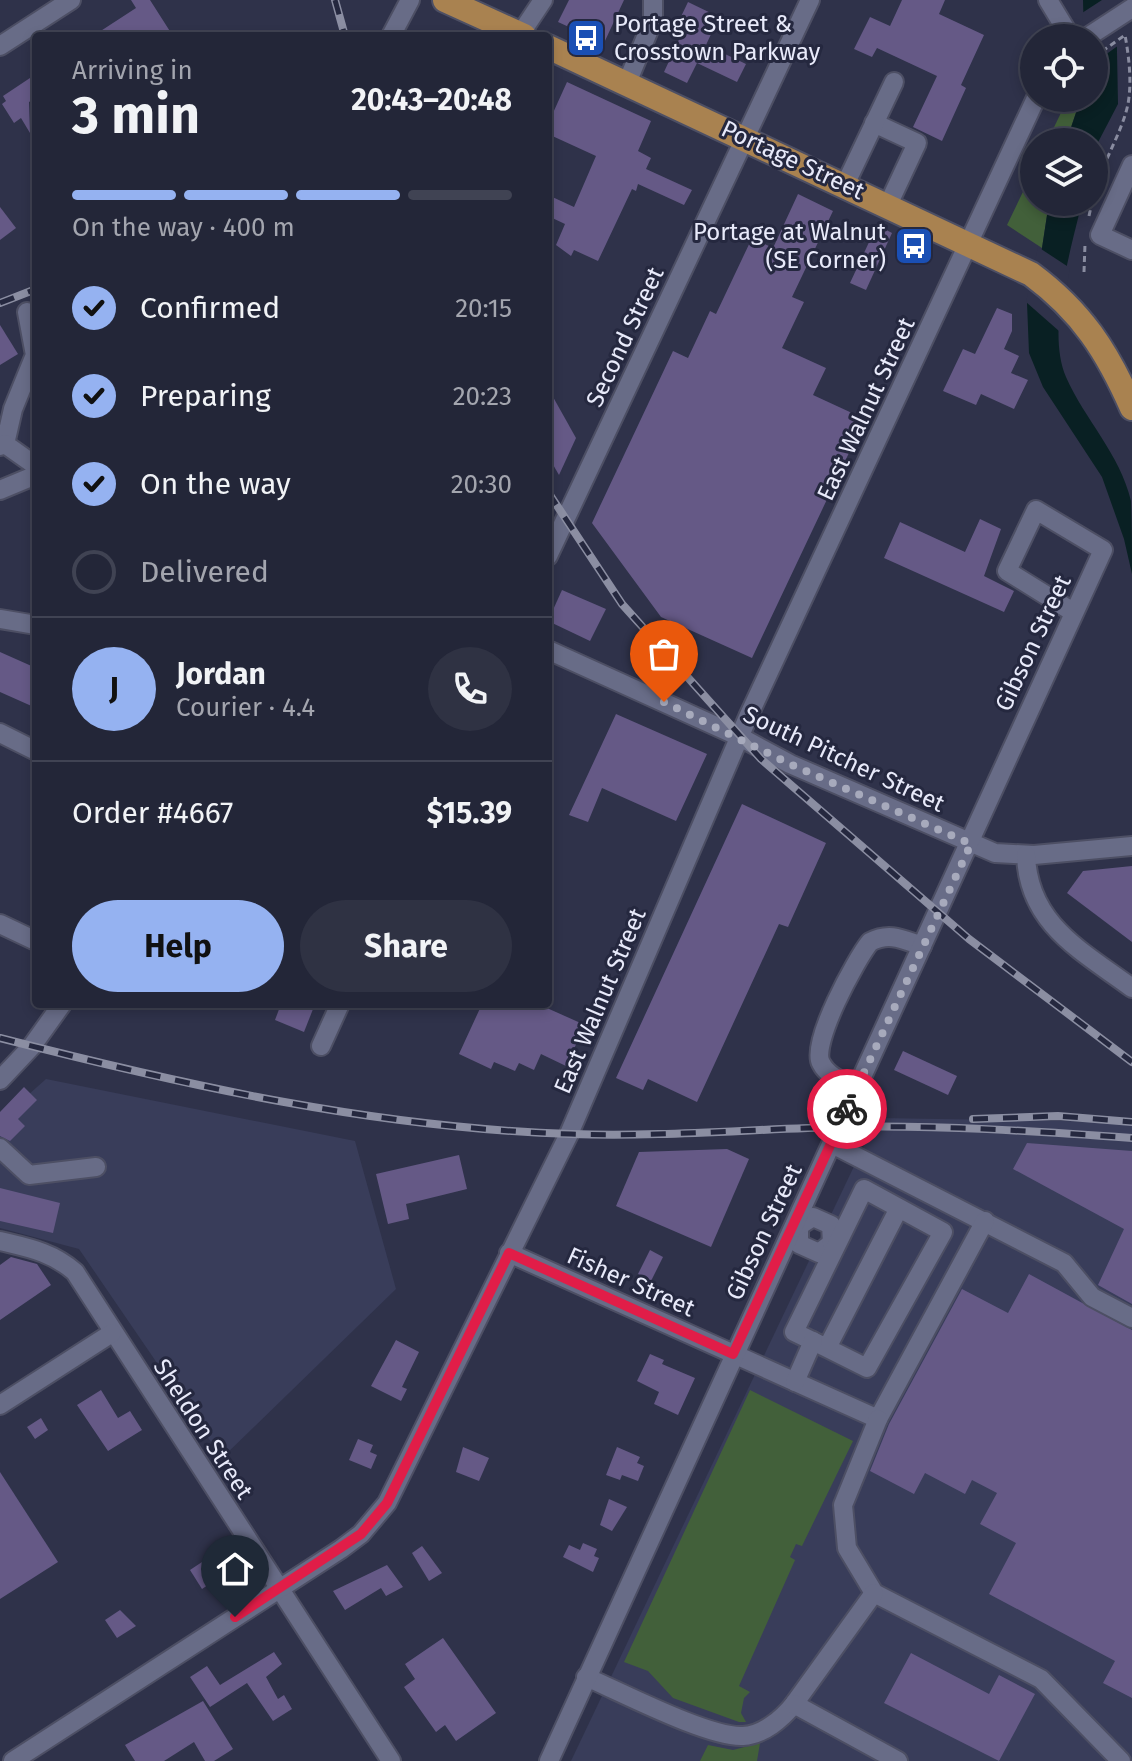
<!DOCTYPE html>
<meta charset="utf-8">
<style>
:root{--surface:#232638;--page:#2f3243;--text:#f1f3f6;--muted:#a3a5ae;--line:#404353;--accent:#95b2f1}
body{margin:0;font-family:"Fira Sans",sans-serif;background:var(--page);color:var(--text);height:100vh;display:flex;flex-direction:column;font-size:30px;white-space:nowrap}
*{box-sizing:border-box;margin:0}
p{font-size:26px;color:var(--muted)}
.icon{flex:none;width:44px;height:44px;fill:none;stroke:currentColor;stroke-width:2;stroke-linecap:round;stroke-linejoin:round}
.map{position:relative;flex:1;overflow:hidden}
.sheet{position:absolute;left:32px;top:32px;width:520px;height:976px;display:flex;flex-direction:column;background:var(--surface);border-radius:8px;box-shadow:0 4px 12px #0003,0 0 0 2px var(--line)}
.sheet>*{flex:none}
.fabs{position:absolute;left:1020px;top:24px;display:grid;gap:16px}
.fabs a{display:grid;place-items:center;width:88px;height:88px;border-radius:50%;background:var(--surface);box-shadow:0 4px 12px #0003,0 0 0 2px var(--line);font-size:40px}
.pin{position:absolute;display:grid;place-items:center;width:68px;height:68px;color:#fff;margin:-82px -34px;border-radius:50% 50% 50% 0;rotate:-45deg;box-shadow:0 0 8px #0007}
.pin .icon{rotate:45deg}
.courier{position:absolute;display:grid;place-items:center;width:80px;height:80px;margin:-40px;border:6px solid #e11d48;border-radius:50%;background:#fff;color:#222;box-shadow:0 2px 10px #0007}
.head em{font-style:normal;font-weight:700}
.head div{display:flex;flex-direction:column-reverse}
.head{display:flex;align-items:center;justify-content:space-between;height:136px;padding:0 40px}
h1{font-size:52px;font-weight:700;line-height:60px}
.bar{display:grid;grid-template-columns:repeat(4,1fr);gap:12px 8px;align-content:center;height:96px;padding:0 40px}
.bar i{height:10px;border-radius:6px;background:var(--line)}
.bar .selected{background:var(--accent)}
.bar p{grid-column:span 4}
.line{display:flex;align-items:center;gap:20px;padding:0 40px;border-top:2px solid var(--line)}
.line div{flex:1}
.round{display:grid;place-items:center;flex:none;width:84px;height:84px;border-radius:42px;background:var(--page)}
ol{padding:0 40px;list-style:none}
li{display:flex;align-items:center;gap:24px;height:88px}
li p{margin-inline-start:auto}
li .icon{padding:8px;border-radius:50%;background:var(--accent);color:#111;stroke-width:4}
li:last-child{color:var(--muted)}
li i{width:44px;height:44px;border:4px solid var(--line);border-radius:50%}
.button{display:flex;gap:16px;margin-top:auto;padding:16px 40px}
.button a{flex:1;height:92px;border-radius:48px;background:var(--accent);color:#111;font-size:32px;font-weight:700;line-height:92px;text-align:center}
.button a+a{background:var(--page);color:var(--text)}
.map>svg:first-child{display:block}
</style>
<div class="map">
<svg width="1132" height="1761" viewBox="0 0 1132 1761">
<rect width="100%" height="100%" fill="#2f324a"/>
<g fill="#393d5a">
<path d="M46 1079 355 1141 396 1289 222 1458 79 1249 0 1228V1120Z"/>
<path d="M877 1118 1132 1122V1761H571Z"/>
</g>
<g fill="#42603a">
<path d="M1068 98H1081L1066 142H1047Z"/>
<path d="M1034 169V202H1049L1042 248 1007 225Z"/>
<path d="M750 1390 853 1441 802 1546 796 1544 790 1557 795 1560 739 1686 750 1692 744 1698 741 1713 746 1722H739L673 1698 648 1671 624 1662Z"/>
<path d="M760 1743 757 1761H700L708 1745 733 1750Z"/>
</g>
<g fill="#092023">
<path d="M1083 0H1116L1118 104 1094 150V142H1066L1081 98H1094V38H1084Z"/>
<path d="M1049 202H1082C1071 249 1046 331 1066 377 1085 420 1120 454 1131 501 1132 523 1132 551 1132 574L1124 539 1102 477 1043 387 1029 353 1027 303 1042 248Z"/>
</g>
<g fill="#2f324a">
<path d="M1102 0H1117L1119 45 1094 63V38H1083L1082 13Z"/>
<path d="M1038 247 1070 268 1059 331 1026 302Z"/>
</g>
<g fill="#655986">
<path d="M131 0H150L173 36H93L136 8Z"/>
<path d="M569 0H624L604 43 558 22Z"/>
<path d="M902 0H945L939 14 984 35 961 85 966 88 942 141 913 127 937 76 877 48 872 57 854 49 870 17 890 26Z"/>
<path d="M688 2 719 17 706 45 746 64 737 82 697 63 687 83 664 72 682 33 677 25Z"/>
<path d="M36 74V98L29 102 30 133 21 118 14 123 2 104 6 101 3 96Z"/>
<path d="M567 82 651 121 638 151 651 158 646 169 692 190 684 205 638 184 636 191 632 189 598 261 574 250 571 256 556 245 565 224 548 216V195L574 207 596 156 548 134V124Z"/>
<path d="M798 194 833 211 792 297 804 302 782 348 826 368 813 395 865 419 752 658 661 617 592 523 673 351 688 358 710 311 716 314 752 238 773 248Z"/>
<path d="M0 207 16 228 0 240Z"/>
<path d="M877 225 892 233 866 290 850 283Z"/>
<path d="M997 308 1012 314V331L1004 349 1019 356 1011 373 1028 380 1014 409 981 394 976 405 943 391 963 349 975 354Z"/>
<path d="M0 325 18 354 0 365Z"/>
<path d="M548 388 576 438 559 475 548 456Z"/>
<path d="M980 519 1001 529 984 576 1014 591 1004 612 884 558 900 522 965 552Z"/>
<path d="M562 590 606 609 590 641 548 621Z"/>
<path d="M0 652 36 668V708L0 692Z"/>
<path d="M616 714 707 754 676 821 602 788 588 822 569 815Z"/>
<path d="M742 804 826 843 788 927 779 924 697 1102 648 1079 643 1090 616 1078Z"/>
<path d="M1132 866V942L1067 893 1083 871Z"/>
<path d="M281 1004H315L304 1032 275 1020Z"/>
<path d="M482 1004H538L585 1025 566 1066 541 1054 534 1070 519 1063 515 1071 494 1062 491 1069 459 1054Z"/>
<path d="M903 1051 957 1076 948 1095 894 1070Z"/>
<path d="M24 1087 37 1100 18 1119 25 1126 10 1141 0 1136V1112Z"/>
<path d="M1027 1143 1132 1151V1304L1098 1285 1124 1229 1013 1169Z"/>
<path d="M727 1149 749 1159 711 1247 616 1206 639 1152Z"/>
<path d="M459 1155 467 1189 406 1204 409 1219 388 1224 376 1174Z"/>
<path d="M0 1188 60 1203 53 1233 0 1221Z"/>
<path d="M650 1250 663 1257 651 1281 638 1274Z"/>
<path d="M11 1257 37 1264 51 1285 0 1320V1265Z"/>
<path d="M1029 1274 1132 1330V1698L1103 1683 1115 1661 989 1594 1016 1543 980 1524 997 1493 972 1480 965 1494 925 1473 914 1494 870 1471 889 1424 962 1289 1008 1313Z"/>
<path d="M396 1340 419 1352 402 1387 407 1389 401 1401 371 1386Z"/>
<path d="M650 1354 664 1360 662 1364 695 1378 678 1415 654 1404 659 1392 637 1381Z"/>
<path d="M101 1390 118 1418 130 1411 142 1430 108 1451 77 1405Z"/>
<path d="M41 1418 48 1430 35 1439 27 1427Z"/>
<path d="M358 1439 373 1445 370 1452 377 1455 371 1469 349 1460Z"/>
<path d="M463 1447 489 1458 479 1481 456 1472Z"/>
<path d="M617 1447 640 1457 637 1463 644 1466 638 1481 622 1475 620 1480 606 1475Z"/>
<path d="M0 1472 58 1562 0 1599Z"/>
<path d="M609 1499 627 1507 612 1531 600 1525Z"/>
<path d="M583 1543 597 1549 594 1556 599 1558 593 1572 563 1557 569 1545 580 1550Z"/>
<path d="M422 1546 442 1573 429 1581 412 1553Z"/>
<path d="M208 1558 220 1577 202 1589 190 1570Z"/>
<path d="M387 1565 403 1587 386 1596 381 1588 345 1610 333 1591Z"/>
<path d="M120 1610 136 1626 117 1638 105 1620Z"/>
<path d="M443 1638 496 1713 456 1741 445 1725 436 1732 404 1687 415 1679 405 1664Z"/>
<path d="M274 1652 282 1664 266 1677 278 1699 284 1695 292 1709 273 1721 247 1683 210 1707 190 1677 207 1666 220 1685Z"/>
<path d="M911 1653 989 1694 999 1675 1035 1694 999 1761 884 1703Z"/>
<path d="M203 1701 233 1749 214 1761H205L194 1742 164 1761H135L125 1745Z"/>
</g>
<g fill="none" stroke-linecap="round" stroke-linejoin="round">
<g stroke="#4d4f64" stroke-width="22">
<g id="minor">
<path d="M1048 0 1071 38"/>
<path d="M391 36 410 0"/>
<path d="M519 36 543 0"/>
<path d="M1086 38 1132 8"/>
<path d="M0 46 71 0"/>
<path d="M627 83 653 20V0"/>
<path d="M874 123 917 143 888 205"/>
<path d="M1132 165 1100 235 1132 250"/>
<path d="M845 185 894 82"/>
<path d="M5 444 13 409 35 355 27 312"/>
<path d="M0 446 5 444 36 466"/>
<path d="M0 490 36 475"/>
<path d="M548 556 810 0"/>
<path d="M0 619 36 625"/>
<path d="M548 650 740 737 790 764 995 853 1034 855 1132 846"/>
<path d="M0 733 36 751"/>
<path d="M1026 855C1028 924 1082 951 1132 988"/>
<path d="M0 924 36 941"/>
<path d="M321 1046 340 1004"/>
<path d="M0 1080 32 1046 62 1004"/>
<path d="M857 1089C844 1082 828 1077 821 1063 810 1044 856 959 870 942 889 932 902 939 922 946"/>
<path d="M832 1144 1064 1263 1092 1297 1132 1318"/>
<path d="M0 1148 29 1175 96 1167"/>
<path d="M799 1226V1244L819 1253 832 1243"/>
<path d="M799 1226 813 1217 831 1225 832 1243"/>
<path d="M0 1241C29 1248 52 1252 75 1272L391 1761"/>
<path d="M509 1253 878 1419 985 1221"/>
<path d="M827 1348 794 1332 864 1189 943 1232 867 1368 827 1348 899 1208"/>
<path d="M795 1382 813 1341"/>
<path d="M0 1405 112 1333"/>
<path d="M878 1419 843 1505 847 1548 874 1593 1041 1679 1121 1761"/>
<path d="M586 1677C621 1692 709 1738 743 1736 763 1735 782 1719 794 1704L874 1593"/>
<path d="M794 1704 898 1761"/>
<path d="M13 1761 341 1549 361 1534 387 1503 569 1134 748 717 1036 98"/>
<path d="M549 1761 1103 550 1036 510 1007 571 1073 612"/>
</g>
</g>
<g stroke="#4d4f64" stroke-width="28">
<g id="major">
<path d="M445 0 524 36"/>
<path d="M548 47 1031 274C1082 312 1107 351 1132 408"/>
</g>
</g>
<g stroke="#898ca0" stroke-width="3" stroke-dasharray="6 4" stroke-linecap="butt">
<path d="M1094 57 1125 35C1129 57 1132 82 1128 104 1122 133 1102 163 1094 193"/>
<path d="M1089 216 1092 202"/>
<path d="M1084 272 1085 244"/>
</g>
<use href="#minor" stroke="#686c87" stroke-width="18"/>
<use href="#major" stroke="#a98250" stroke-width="24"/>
<g stroke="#8b8ea2" stroke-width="8">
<g id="rail">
<path d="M335 0 345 36"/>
<path d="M0 303 36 289"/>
<path d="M548 492 622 604 761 759 969 939 1132 1062"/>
<path d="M0 1038C188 1086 376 1128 571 1134 662 1137 751 1129 842 1127 939 1125 1035 1131 1132 1138"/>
<path d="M973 1119 1058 1116 1132 1122"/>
</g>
</g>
<use href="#rail" stroke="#25283f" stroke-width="5" stroke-dasharray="15" stroke-linecap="butt"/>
</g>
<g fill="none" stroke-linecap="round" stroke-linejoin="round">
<path stroke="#a7aabc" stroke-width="8" stroke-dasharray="0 14.4" d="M664 702 790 764 971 844 847 1109"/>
<path stroke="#e11d48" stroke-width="10" d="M235 1617 361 1534 387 1503 509 1253 733 1354 847 1109"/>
</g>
<defs>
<g id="bus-square" transform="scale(2)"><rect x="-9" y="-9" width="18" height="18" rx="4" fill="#1a4fb4" stroke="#25283f"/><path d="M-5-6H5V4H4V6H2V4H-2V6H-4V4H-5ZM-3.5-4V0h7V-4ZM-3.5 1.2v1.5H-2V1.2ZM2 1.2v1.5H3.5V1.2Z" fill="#fff"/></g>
</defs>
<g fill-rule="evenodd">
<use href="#bus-square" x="586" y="38"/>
<use href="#bus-square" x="914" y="246"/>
</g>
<g text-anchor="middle" stroke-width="6" stroke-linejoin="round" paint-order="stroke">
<g font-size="24" fill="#e8eafa" stroke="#25283f" text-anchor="start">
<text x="614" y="32">Portage Street &amp;<tspan x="614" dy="28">Crosstown Parkway</tspan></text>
<text x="886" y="240" text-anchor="end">Portage at Walnut<tspan x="886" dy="28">(SE Corner)</tspan></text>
</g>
<g font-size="24" fill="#e8eafa" stroke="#25283f">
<text transform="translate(793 160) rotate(25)" y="8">Portage Street</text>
<text transform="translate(625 337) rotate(-65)" y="8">Second Street</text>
<text transform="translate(866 409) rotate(-65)" y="8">East Walnut Street</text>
<text transform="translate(1033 643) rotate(-65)" y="8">Gibson Street</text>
<text transform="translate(844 759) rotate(25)" y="8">South Pitcher Street</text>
<text transform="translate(600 1001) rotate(-67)" y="8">East Walnut Street</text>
<text transform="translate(764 1232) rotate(-65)" y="8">Gibson Street</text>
<text transform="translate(631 1282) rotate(24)" y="8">Fisher Street</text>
<text transform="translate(203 1429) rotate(57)" y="8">Sheldon Street</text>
</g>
</g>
</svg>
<div class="fabs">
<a><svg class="icon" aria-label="locate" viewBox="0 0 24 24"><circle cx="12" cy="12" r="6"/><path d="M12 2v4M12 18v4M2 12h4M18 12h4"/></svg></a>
<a><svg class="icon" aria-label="layers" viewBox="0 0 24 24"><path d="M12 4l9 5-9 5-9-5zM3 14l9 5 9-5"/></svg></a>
</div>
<div class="pin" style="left:664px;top:702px;background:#ea580c"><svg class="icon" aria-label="bag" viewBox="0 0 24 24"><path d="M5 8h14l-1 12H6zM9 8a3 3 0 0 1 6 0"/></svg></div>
<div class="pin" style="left:235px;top:1617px;background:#1f2937"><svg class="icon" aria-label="home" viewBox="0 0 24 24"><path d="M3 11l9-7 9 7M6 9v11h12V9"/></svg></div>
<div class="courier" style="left:847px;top:1109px"><svg class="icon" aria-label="bike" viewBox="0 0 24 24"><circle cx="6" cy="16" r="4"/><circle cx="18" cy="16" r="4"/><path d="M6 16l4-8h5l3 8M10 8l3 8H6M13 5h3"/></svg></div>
<section class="sheet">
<div class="head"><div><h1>3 min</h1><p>Arriving in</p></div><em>20:43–20:48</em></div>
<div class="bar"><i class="selected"></i><i class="selected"></i><i class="selected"></i><i></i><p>On the way · 400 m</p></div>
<ol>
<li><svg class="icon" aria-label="check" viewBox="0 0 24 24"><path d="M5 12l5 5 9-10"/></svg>Confirmed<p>20:15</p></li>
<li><svg class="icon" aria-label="check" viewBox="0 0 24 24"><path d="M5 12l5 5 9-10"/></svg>Preparing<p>20:23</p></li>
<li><svg class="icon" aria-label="check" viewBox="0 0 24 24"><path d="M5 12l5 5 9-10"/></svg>On the way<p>20:30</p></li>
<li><i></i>Delivered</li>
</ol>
<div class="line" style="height:144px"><b class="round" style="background:var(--accent);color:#111">J</b><div><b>Jordan</b><p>Courier · 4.4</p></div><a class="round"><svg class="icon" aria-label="phone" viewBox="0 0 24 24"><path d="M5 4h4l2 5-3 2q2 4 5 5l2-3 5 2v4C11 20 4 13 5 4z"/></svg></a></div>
<div class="line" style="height:104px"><div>Order #4667</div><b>$15.39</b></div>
<div class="button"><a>Help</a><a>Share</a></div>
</section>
</div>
